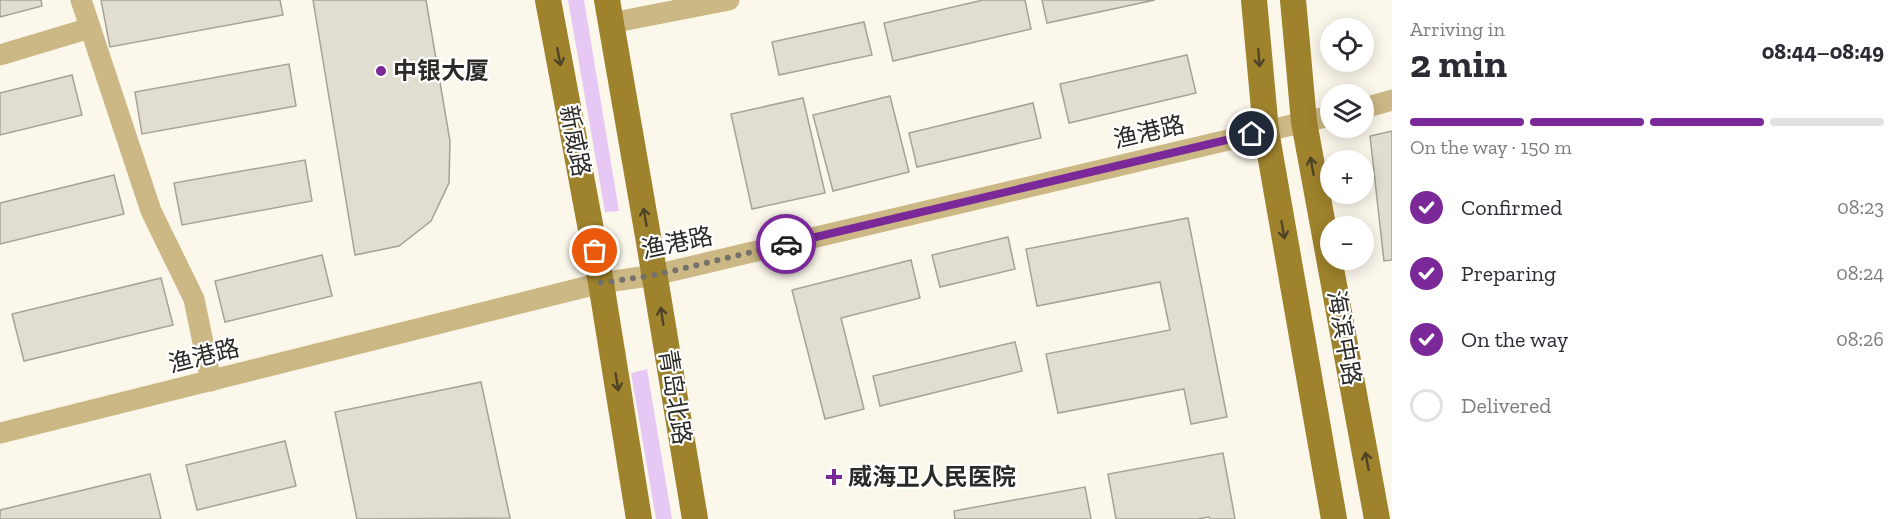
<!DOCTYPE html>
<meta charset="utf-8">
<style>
:root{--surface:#fff;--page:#f2f2f3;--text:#2b2b33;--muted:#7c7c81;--line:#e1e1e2;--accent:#7b2898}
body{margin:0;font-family:"Zilla Slab","Noto Sans SC",serif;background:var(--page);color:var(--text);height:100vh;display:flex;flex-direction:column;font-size:22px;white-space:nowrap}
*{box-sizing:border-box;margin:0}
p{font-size:20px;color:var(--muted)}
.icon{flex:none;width:33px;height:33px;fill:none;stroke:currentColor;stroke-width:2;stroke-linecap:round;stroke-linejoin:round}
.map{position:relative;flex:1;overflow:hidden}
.sheet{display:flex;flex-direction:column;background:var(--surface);width:510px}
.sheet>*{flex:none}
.tools{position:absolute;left:1320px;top:18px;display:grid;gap:12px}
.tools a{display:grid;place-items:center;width:54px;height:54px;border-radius:50%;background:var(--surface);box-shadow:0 3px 15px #0003;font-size:30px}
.pin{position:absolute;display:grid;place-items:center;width:51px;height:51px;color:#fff;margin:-26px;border:3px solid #fff;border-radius:50%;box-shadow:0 2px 6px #0007}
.courier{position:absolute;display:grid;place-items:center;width:60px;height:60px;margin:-30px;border:4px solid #7b2898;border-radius:50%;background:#fff;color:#222;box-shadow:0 2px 8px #0007}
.headline em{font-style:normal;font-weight:700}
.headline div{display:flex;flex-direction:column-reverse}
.headline{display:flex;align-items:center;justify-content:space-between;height:102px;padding:0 18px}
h1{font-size:39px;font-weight:700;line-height:45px}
.bar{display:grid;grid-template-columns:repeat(4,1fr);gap:9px 6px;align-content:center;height:72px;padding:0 18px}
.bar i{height:8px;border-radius:4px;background:var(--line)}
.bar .current{background:var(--accent)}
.bar p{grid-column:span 4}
ol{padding:0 18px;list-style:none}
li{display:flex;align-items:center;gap:18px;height:66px}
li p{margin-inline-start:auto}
li .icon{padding:6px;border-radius:50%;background:var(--accent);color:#fff;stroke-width:4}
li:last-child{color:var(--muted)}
li i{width:33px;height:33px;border:3px solid var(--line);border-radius:50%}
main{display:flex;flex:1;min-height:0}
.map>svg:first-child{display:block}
</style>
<main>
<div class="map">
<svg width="1392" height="519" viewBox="0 0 1392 519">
<rect width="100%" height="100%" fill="#fbf7eb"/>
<g fill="#e7c8f5">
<path d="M568 0H584L619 211 605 212Z"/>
<path d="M647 369 672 519H656L631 373Z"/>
</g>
<g fill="#e1ddd1" stroke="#a6a297" stroke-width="1.5">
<path d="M0 0H41L42 6 0 17Z"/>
<path d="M101 0H280L283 15 110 47Z"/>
<path d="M313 0H426L450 141 449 183 431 221 399 246 355 255Z"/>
<path d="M983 0H1025L1031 29 893 61 884 23Z"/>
<path d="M1042 0H1155L1047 23Z"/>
<path d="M864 22 872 55 779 75 772 42Z"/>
<path d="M1187 55 1196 93 1069 123 1060 84Z"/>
<path d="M289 64 296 106 142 134 135 92Z"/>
<path d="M72 75 82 115 0 135V93Z"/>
<path d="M890 96 909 172 833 191 813 115Z"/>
<path d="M803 98 825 193 752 209 731 114Z"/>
<path d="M1033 103 1041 138 917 167 909 133Z"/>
<path d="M1392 131V260L1384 261 1370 136Z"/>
<path d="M305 160 312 201 182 225 174 183Z"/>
<path d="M114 175 124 214 0 244V203Z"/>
<path d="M1188 218 1227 417 1191 424 1184 389 1058 413 1046 354 1170 330 1160 282 1037 306 1026 249Z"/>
<path d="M1008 237 1015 269 940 287 932 255Z"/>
<path d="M322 255 332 296 225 322 215 281Z"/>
<path d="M911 260 920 298 841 318 864 409 825 419 792 290Z"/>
<path d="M161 278 173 325 24 361 12 314Z"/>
<path d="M1015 342 1022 371 880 406 873 376Z"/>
<path d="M481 382 510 518 357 519 335 412Z"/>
<path d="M285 441 296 486 197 510 186 465Z"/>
<path d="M1223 453 1235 519H1210L1209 517 1198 519H1116L1108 474Z"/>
<path d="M150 474 161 519H0V510Z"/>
<path d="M1085 487 1091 519H955L954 511Z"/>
</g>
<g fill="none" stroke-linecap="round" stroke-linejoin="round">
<g stroke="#cbb885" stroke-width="21">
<path d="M81 0 151 211 194 299 211 381"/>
<path d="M611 23 729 0"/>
<path d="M0 55 90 28"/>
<path d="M1364 108 1392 100"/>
<path d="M0 433 601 283 655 275 1330 116"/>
</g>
<g stroke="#9f822c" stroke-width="26">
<path d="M548 0 601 283 639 519"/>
<path d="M607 0 649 242 695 519"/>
<path d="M1254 0 1266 131 1334 519"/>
<path d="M1293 0 1304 122 1377 519"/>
</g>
</g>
<defs><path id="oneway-shaft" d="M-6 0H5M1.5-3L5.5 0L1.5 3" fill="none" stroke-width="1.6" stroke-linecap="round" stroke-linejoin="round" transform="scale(1.5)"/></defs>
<g stroke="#4e4428">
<use href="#oneway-shaft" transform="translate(559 57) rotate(79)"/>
<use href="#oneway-shaft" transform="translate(1259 58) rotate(85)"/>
<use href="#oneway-shaft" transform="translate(1312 166) rotate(-100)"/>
<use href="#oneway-shaft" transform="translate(645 217) rotate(-100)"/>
<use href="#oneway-shaft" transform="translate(1283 230) rotate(80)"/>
<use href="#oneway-shaft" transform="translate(662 316) rotate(-99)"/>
<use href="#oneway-shaft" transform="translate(617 382) rotate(81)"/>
<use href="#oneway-shaft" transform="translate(1367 461) rotate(-100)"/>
</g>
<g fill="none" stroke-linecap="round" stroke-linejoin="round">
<path stroke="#74726b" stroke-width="6" stroke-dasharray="0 10.8" d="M595 251 601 283 655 275 786 244"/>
<path stroke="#7b2898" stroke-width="8" d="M786 244 1252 134"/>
</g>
<g fill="#7b2898" stroke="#fff" stroke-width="2">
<circle cx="381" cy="71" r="6"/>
<path d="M831 468h6v6h6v6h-6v6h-6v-6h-6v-6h6z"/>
</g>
<g text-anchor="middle" stroke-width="4.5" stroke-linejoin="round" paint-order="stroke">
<g font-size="24" font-weight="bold" fill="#2c2a26" stroke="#fff" text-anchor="start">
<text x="393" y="79">中银大厦</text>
<text x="848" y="485">威海卫人民医院</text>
</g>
<g font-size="24" fill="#2c2a26" stroke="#fff">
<text transform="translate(1149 132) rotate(-13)" y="8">渔港路</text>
<text transform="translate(575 141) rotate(79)" y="8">新威路</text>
<text transform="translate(677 243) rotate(-12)" y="8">渔港路</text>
<text transform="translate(1344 338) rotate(80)" y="8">海滨中路</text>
<text transform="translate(204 356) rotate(-14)" y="8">渔港路</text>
<text transform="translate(675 397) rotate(81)" y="8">青岛北路</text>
</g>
</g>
</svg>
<div class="tools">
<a><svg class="icon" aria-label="locate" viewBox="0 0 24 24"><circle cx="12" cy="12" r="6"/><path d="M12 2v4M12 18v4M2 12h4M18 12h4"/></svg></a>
<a><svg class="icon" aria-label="layers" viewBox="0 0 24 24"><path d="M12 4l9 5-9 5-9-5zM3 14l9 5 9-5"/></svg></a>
<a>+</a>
<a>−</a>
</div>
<div class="pin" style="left:595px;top:251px;background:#ea580c"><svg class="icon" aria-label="bag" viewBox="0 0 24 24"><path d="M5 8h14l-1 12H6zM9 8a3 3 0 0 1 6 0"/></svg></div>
<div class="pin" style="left:1252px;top:134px;background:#1f2937"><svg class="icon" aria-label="home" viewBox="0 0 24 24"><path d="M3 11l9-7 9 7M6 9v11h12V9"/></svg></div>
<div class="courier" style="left:786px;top:244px"><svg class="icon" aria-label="car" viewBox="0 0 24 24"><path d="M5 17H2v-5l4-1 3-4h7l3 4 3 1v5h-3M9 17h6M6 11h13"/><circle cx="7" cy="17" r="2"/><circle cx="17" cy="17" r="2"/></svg></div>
</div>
<section class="sheet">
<div class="headline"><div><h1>2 min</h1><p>Arriving in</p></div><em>08:44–08:49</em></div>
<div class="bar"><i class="current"></i><i class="current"></i><i class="current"></i><i></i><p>On the way · 150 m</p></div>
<ol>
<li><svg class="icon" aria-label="check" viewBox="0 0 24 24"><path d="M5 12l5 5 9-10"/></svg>Confirmed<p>08:23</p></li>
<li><svg class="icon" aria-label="check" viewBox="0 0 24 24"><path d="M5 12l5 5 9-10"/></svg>Preparing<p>08:24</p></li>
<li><svg class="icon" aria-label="check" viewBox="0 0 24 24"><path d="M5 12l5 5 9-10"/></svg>On the way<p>08:26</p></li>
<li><i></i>Delivered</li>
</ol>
</section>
</main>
